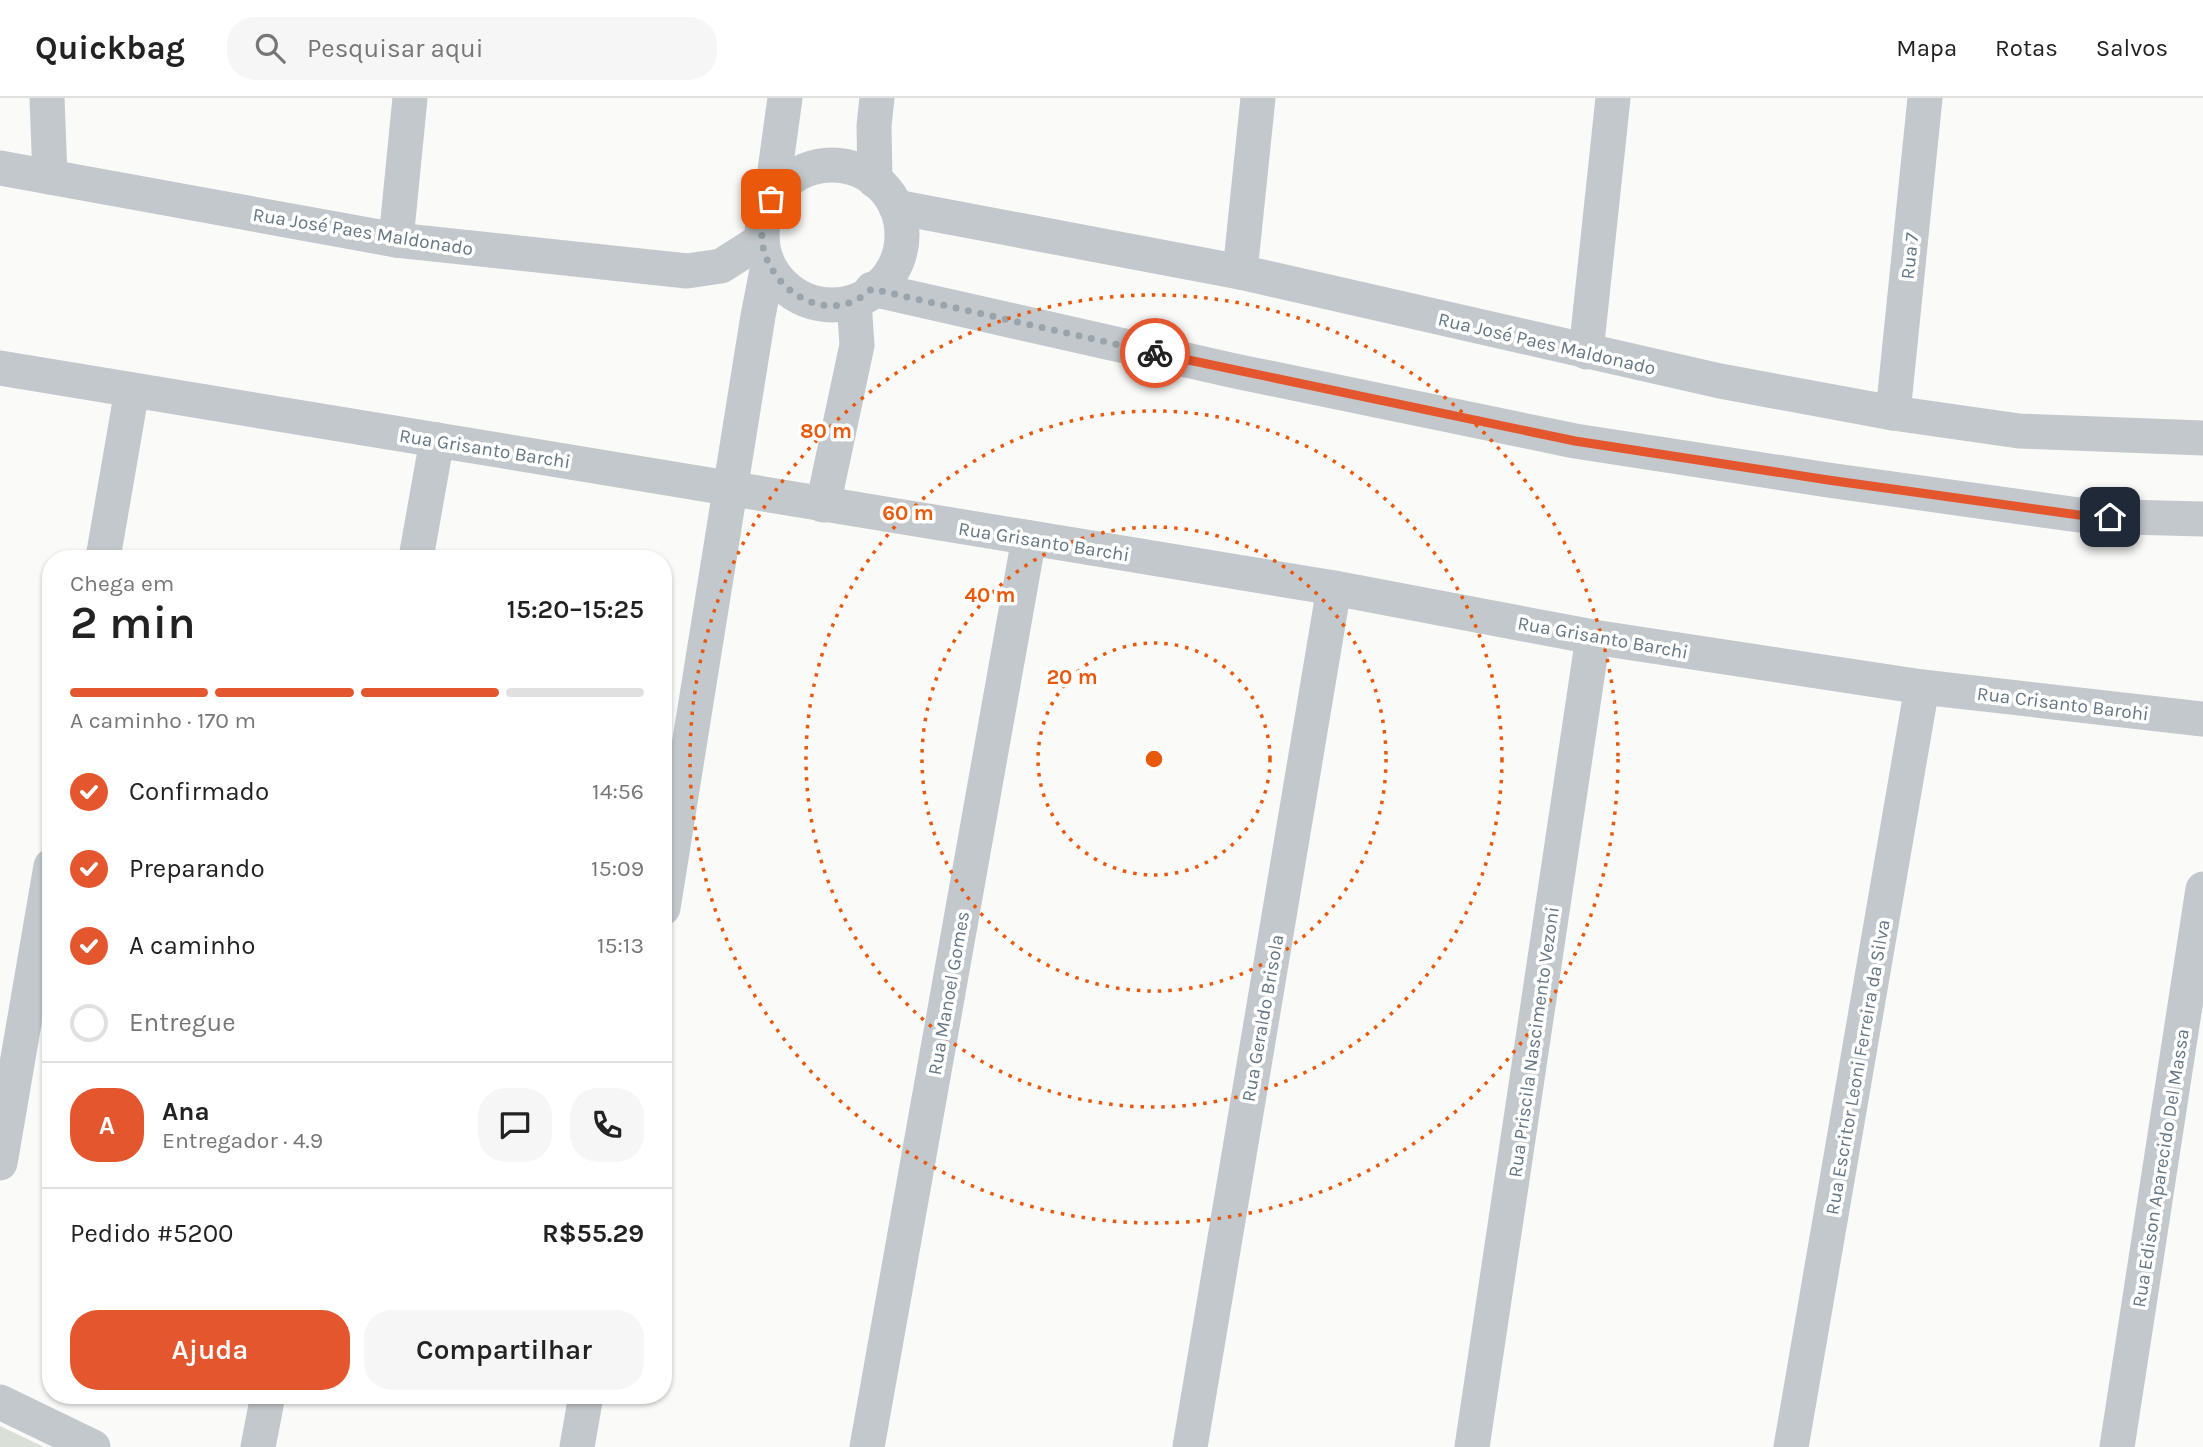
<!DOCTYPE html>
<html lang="pt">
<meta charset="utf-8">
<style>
:root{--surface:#fff;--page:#f6f6f6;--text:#222;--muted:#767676;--line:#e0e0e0;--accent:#e4572e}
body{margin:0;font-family:Karla,sans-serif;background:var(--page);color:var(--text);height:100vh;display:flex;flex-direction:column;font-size:26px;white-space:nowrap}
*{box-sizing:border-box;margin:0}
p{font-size:23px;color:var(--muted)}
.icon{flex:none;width:38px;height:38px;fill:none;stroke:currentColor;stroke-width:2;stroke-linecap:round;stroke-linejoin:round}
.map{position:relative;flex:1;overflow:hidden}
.sheet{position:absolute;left:42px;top:452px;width:630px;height:854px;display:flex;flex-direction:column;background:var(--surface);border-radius:28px;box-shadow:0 2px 5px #0004}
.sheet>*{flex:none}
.pin{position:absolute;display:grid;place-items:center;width:60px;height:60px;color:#fff;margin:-30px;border-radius:14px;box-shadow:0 4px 10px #0006}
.courier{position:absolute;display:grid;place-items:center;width:70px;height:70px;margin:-35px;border:5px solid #e4572e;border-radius:50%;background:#fff;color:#222;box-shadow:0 2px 9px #0007}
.headline em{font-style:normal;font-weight:600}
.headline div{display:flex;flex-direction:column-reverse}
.headline{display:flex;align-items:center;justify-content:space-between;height:119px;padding:0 28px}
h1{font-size:46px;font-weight:600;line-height:52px}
.bar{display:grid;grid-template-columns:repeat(4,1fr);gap:10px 7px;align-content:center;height:84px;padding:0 28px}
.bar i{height:9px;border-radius:5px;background:var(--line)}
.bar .current{background:var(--accent)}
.bar p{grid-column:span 4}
.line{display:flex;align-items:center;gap:18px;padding:0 28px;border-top:2px solid var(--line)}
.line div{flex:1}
.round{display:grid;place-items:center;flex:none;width:74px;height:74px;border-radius:28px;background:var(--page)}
ol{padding:0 28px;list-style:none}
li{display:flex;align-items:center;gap:21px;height:77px}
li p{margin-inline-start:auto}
li .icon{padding:7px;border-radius:50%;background:var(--accent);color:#fff;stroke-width:4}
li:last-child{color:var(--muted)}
li i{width:38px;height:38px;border:4px solid var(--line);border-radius:50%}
.action{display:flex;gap:14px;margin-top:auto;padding:14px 28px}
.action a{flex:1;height:80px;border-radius:28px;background:var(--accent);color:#fff;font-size:28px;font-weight:600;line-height:80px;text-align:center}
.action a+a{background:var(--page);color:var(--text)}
header{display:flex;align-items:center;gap:42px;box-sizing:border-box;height:98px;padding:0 35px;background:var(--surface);border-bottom:2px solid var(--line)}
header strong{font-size:33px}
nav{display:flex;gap:38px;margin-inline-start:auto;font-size:24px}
.search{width:490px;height:63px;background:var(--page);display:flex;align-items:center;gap:18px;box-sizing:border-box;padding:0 24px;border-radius:28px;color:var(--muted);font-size:26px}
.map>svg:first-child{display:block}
</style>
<header>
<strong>Quickbag</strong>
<div class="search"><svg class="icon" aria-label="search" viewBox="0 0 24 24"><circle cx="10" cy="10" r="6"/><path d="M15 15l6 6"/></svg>Pesquisar aqui</div>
<nav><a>Mapa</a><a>Rotas</a><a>Salvos</a></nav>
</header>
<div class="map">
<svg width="2203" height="1349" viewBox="0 0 2203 1349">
<rect width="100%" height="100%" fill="#fafaf8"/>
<path fill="#dadfd7" d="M0 1328 44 1349H0Z"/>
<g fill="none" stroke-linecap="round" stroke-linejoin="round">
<g stroke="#c3c8cc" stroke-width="35">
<path d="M47 0 50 79"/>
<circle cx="832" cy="137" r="70"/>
<path d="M0 70 396 142 687 173 721 168 762 142"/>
<path d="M875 83 874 28 877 0"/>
<path d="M771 101 785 0"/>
<path d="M896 109 1240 174 1720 283 1893 315 2019 333 2203 340"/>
<path d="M396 142 410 0"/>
<path d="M1240 174 1258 0"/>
<path d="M872 191 1235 273 1575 343 1828 382 2086 418 2203 421"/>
<path d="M1586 254 1613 0"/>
<path d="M0 270 1334 490 1593 539 1922 589 2203 621"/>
<path d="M1893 315 1925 0"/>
<path d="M823 407 857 247 854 204"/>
<path d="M103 460 132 292"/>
<path d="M416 460 437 342"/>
<path d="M663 810 758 218 768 167"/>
<path d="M0 1065 51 768"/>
<path d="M0 1304 93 1349"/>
<path d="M258 1349 268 1297"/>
<path d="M577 1349 586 1297"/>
<path d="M867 1349 1029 440"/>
<path d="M1190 1349 1334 490"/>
<path d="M1472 1349 1593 539"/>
<path d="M1791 1349 1922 589"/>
<path d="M2117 1349 2203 791"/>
</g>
</g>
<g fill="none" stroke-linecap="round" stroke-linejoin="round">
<path stroke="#99a4ac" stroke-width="7" stroke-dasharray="0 12.6" d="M771 101C766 115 761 128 762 143 767 184 812 221 854 203 860 201 866 195 872 191L1155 255"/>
<path stroke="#e4572e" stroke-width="9" d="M1155 255 1575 343 1828 382 2086 418 2110 419"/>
</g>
<g fill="none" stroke="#e8590c" stroke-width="3.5" stroke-dasharray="3.5 7">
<circle cx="1154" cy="661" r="116"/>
<circle cx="1154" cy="661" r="232"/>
<circle cx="1154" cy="661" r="348"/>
<circle cx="1154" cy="661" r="464"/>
</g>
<g text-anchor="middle" stroke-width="7" stroke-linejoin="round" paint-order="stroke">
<g font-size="19" fill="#657683" stroke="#fff">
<text transform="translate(363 133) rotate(9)" y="7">Rua José Paes Maldonado</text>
<text transform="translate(1909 158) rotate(-84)" y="7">Rua 7</text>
<text transform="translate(1547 245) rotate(13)" y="7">Rua José Paes Maldonado</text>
<text transform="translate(485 350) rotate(9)" y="7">Rua Grisanto Barchi</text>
<text transform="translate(1044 443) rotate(9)" y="7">Rua Grisanto Barchi</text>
<text transform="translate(1603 539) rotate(10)" y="7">Rua Grisanto Barchi</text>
<text transform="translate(2063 605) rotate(7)" y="7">Rua Crisanto Barohi</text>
<text transform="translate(948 895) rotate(-80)" y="7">Rua Manoel Gomes</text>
<text transform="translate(1262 920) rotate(-80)" y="7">Rua Geraldo Brisola</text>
<text transform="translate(1533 944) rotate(-82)" y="7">Rua Priscila Nascimento Vezoni</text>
<text transform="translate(1857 969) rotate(-80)" y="7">Rua Escritor Leoni Ferreira da Silva</text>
<text transform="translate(2160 1070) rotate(-81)" y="7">Rua Edison Aparecido Del Massa</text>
</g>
</g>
<circle cx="1154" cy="661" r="10" fill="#e8590c" stroke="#fff" stroke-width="3.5"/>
<g font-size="21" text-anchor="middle" font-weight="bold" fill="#e8590c" stroke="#fff" stroke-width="7" stroke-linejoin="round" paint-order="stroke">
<text x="826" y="340">80 m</text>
<text x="908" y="422">60 m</text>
<text x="990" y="504">40 m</text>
<text x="1072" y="586">20 m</text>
</g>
</svg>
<div class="pin" style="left:771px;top:101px;background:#ea580c"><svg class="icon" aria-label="bag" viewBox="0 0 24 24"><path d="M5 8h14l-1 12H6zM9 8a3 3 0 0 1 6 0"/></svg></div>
<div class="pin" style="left:2110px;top:419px;background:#1f2937"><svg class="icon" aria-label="home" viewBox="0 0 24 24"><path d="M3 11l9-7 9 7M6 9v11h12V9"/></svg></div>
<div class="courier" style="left:1155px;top:255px"><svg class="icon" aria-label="bike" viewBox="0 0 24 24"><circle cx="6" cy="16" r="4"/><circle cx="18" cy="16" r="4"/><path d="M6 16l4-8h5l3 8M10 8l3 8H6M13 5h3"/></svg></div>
<section class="sheet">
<div class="headline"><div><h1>2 min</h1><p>Chega em</p></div><em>15:20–15:25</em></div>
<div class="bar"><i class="current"></i><i class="current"></i><i class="current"></i><i></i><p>A caminho · 170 m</p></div>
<ol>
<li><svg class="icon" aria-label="check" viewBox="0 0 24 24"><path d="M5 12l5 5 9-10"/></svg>Confirmado<p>14:56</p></li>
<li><svg class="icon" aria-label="check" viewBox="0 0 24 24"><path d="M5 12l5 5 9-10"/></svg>Preparando<p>15:09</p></li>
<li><svg class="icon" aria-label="check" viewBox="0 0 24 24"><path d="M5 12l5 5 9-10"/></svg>A caminho<p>15:13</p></li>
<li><i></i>Entregue</li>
</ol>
<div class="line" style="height:126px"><b class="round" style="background:var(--accent);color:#fff">A</b><div><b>Ana</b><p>Entregador · 4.9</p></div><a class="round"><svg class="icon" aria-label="chat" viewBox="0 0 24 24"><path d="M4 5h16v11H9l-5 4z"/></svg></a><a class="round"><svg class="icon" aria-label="phone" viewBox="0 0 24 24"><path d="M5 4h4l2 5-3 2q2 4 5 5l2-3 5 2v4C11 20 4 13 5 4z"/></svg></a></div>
<div class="line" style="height:91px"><div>Pedido #5200</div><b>R$55.29</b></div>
<div class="action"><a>Ajuda</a><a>Compartilhar</a></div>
</section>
</div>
